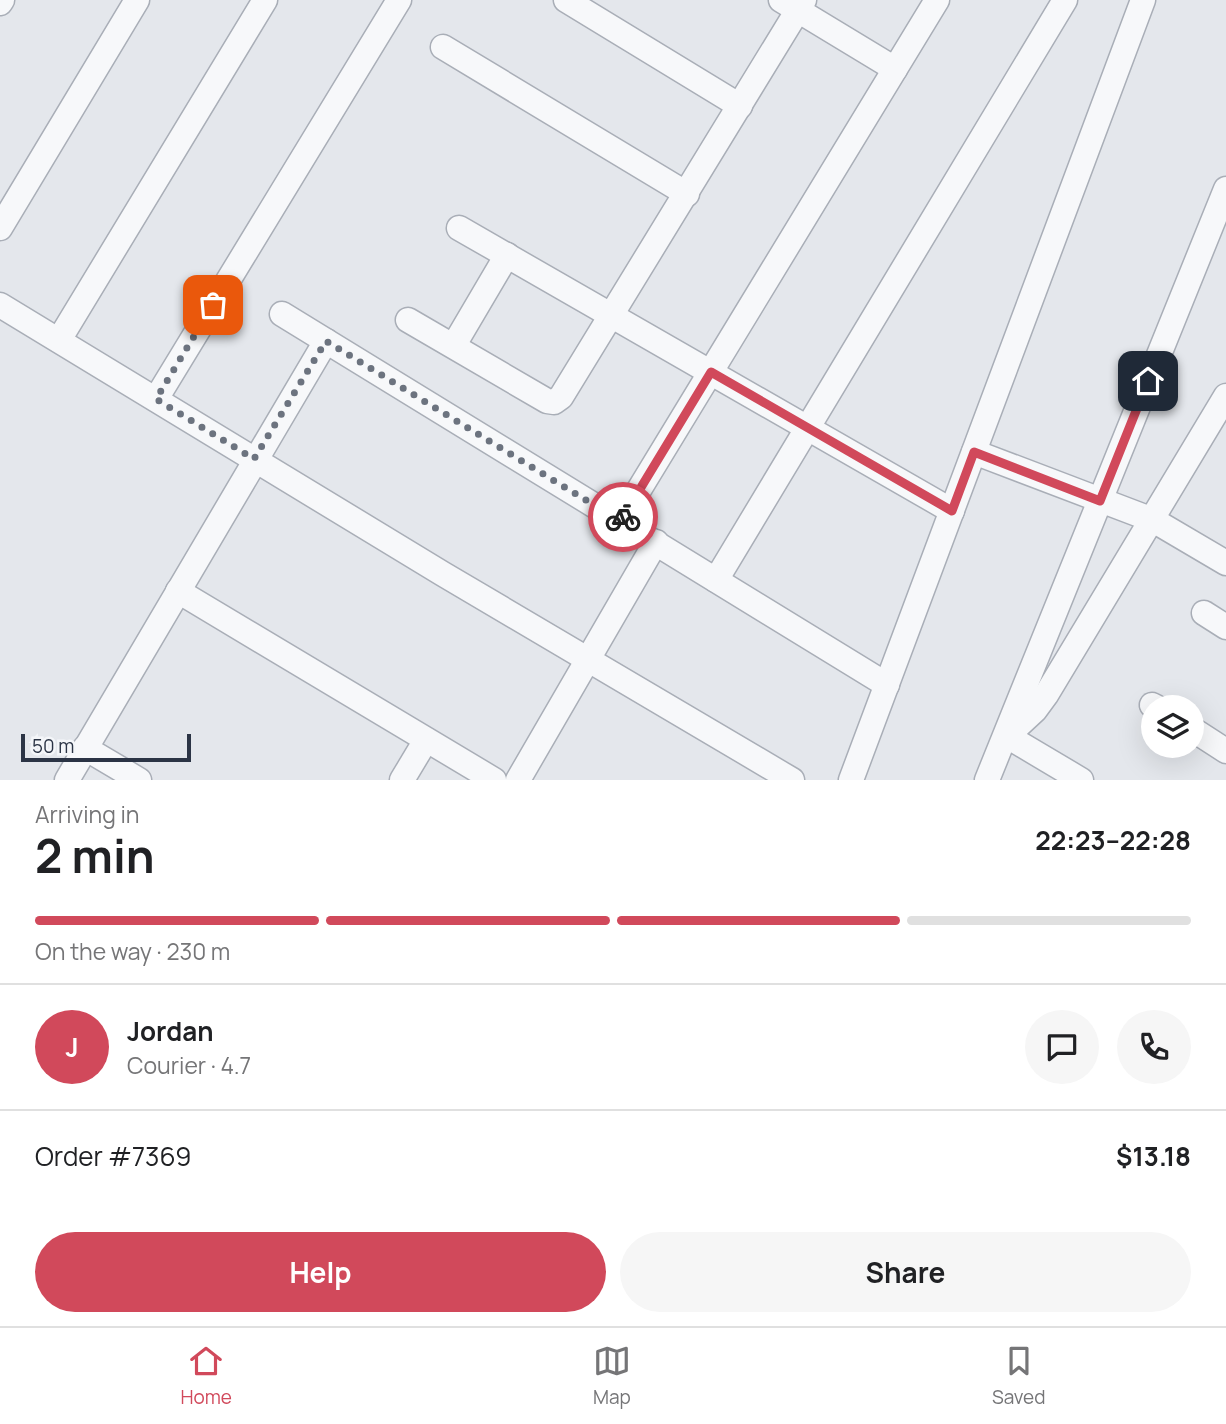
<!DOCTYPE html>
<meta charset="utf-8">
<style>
:root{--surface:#fff;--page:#f6f6f6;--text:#202124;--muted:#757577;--line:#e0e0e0;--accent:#d1495b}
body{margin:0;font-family:Manrope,sans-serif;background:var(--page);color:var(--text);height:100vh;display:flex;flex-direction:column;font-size:26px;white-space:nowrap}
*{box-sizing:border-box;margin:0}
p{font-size:23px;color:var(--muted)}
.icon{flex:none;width:38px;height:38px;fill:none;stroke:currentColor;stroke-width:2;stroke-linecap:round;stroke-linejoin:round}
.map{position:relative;height:780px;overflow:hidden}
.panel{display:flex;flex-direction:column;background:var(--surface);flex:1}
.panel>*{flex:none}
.controls{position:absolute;left:1141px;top:695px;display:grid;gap:14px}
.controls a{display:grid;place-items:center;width:63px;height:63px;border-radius:50%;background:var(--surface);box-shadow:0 7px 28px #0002;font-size:35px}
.scale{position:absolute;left:21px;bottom:18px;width:170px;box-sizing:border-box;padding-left:7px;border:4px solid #2b3445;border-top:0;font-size:19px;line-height:24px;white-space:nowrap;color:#2b3445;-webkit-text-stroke:5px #f4f6f9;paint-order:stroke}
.pin{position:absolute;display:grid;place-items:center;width:60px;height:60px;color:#fff;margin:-30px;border-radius:14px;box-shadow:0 4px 10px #0006}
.courier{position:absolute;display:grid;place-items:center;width:70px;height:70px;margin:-35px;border:5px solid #d1495b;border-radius:50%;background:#fff;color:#222;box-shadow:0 2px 9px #0007}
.summary em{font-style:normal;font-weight:700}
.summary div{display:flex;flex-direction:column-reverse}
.summary{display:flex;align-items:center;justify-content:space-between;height:119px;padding:0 35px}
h1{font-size:46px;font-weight:700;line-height:52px}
.bar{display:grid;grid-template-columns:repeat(4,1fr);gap:10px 7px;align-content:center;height:84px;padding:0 35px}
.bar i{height:9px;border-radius:5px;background:var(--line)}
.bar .selected{background:var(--accent)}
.bar p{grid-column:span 4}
.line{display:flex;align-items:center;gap:18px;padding:0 35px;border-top:2px solid var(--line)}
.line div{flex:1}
.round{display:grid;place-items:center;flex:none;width:74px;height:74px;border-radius:37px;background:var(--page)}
.action{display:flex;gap:14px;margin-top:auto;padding:14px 35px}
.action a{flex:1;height:80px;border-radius:42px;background:var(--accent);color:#fff;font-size:28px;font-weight:700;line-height:80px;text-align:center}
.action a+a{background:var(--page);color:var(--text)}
.tab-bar{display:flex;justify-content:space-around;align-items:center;height:98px;border-top:2px solid var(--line);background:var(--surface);font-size:19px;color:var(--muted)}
.tab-bar a{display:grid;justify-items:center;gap:4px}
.tab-bar .selected{color:var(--accent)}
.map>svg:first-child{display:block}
</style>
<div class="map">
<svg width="1226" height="780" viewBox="0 0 1226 780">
<rect width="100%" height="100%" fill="#e4e7ec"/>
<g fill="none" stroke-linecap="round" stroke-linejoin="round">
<g stroke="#a9aeb7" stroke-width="27">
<g id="minor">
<path d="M566 0 740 106"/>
<path d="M781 0 895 69"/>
<path d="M0 3 2 0"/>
<path d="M443 47 687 194"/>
<path d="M0 228 137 0"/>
<path d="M459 228 952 511"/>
<path d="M0 305 443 574 792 780"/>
<path d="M282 314 887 685"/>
<path d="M408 320 547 401 554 402 561 397 804 0"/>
<path d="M59 340 265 0"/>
<path d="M454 345 507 255"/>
<path d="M156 399 399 0"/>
<path d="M974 452 1153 520 1226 563"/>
<path d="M620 521 937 0"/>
<path d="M716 580 1065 0"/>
<path d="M178 591 494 780"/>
<path d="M1204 613 1226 627"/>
<path d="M1152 705 1156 707"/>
<path d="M1192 729 1226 751"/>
<path d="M85 748 139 780"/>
<path d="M67 780 326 341"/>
<path d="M402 780 426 740"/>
<path d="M518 780 656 542"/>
<path d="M851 780 1143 0"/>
<path d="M987 780 1226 189"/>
<path d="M1081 780 1007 736 1035 710 1046 695 1226 396"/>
</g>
</g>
<use href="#minor" stroke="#f7f8fa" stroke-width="24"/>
</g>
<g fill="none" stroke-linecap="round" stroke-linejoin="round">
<path stroke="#6c737f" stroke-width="7" stroke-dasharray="0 12.6" d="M213 305 156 399 254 459 326 341 620 521 623 517"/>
<path stroke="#d1495b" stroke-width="9" d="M623 517 711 372 952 511 974 452 1100 501 1148 381"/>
</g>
</svg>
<div class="controls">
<a><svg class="icon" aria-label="layers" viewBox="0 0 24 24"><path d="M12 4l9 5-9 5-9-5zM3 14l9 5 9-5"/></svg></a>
</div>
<div class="scale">50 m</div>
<div class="pin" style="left:213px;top:305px;background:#ea580c"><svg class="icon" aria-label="bag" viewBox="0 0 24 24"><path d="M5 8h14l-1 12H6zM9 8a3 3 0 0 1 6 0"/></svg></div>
<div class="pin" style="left:1148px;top:381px;background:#1f2937"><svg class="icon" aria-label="home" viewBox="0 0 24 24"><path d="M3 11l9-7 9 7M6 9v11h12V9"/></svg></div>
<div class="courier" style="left:623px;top:517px"><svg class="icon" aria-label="bike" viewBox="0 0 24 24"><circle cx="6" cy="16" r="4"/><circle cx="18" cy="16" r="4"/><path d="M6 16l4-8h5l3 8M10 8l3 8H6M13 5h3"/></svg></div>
</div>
<section class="panel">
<div class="summary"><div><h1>2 min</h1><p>Arriving in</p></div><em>22:23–22:28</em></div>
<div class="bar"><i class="selected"></i><i class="selected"></i><i class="selected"></i><i></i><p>On the way · 230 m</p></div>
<div class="line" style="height:126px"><b class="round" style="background:var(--accent);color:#fff">J</b><div><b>Jordan</b><p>Courier · 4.7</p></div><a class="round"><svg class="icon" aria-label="chat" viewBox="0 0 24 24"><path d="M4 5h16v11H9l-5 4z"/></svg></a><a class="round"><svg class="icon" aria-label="phone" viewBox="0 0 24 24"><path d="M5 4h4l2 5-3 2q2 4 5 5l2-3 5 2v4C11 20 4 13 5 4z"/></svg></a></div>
<div class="line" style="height:91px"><div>Order #7369</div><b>$13.18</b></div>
<div class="action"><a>Help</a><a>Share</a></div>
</section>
<nav class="tab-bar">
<a class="selected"><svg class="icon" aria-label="home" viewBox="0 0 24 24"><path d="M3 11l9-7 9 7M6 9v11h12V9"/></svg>Home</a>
<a><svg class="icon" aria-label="map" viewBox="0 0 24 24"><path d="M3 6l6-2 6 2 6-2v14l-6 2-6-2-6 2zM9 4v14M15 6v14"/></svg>Map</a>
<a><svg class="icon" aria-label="saved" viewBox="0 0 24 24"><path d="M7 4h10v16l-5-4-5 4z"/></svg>Saved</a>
</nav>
